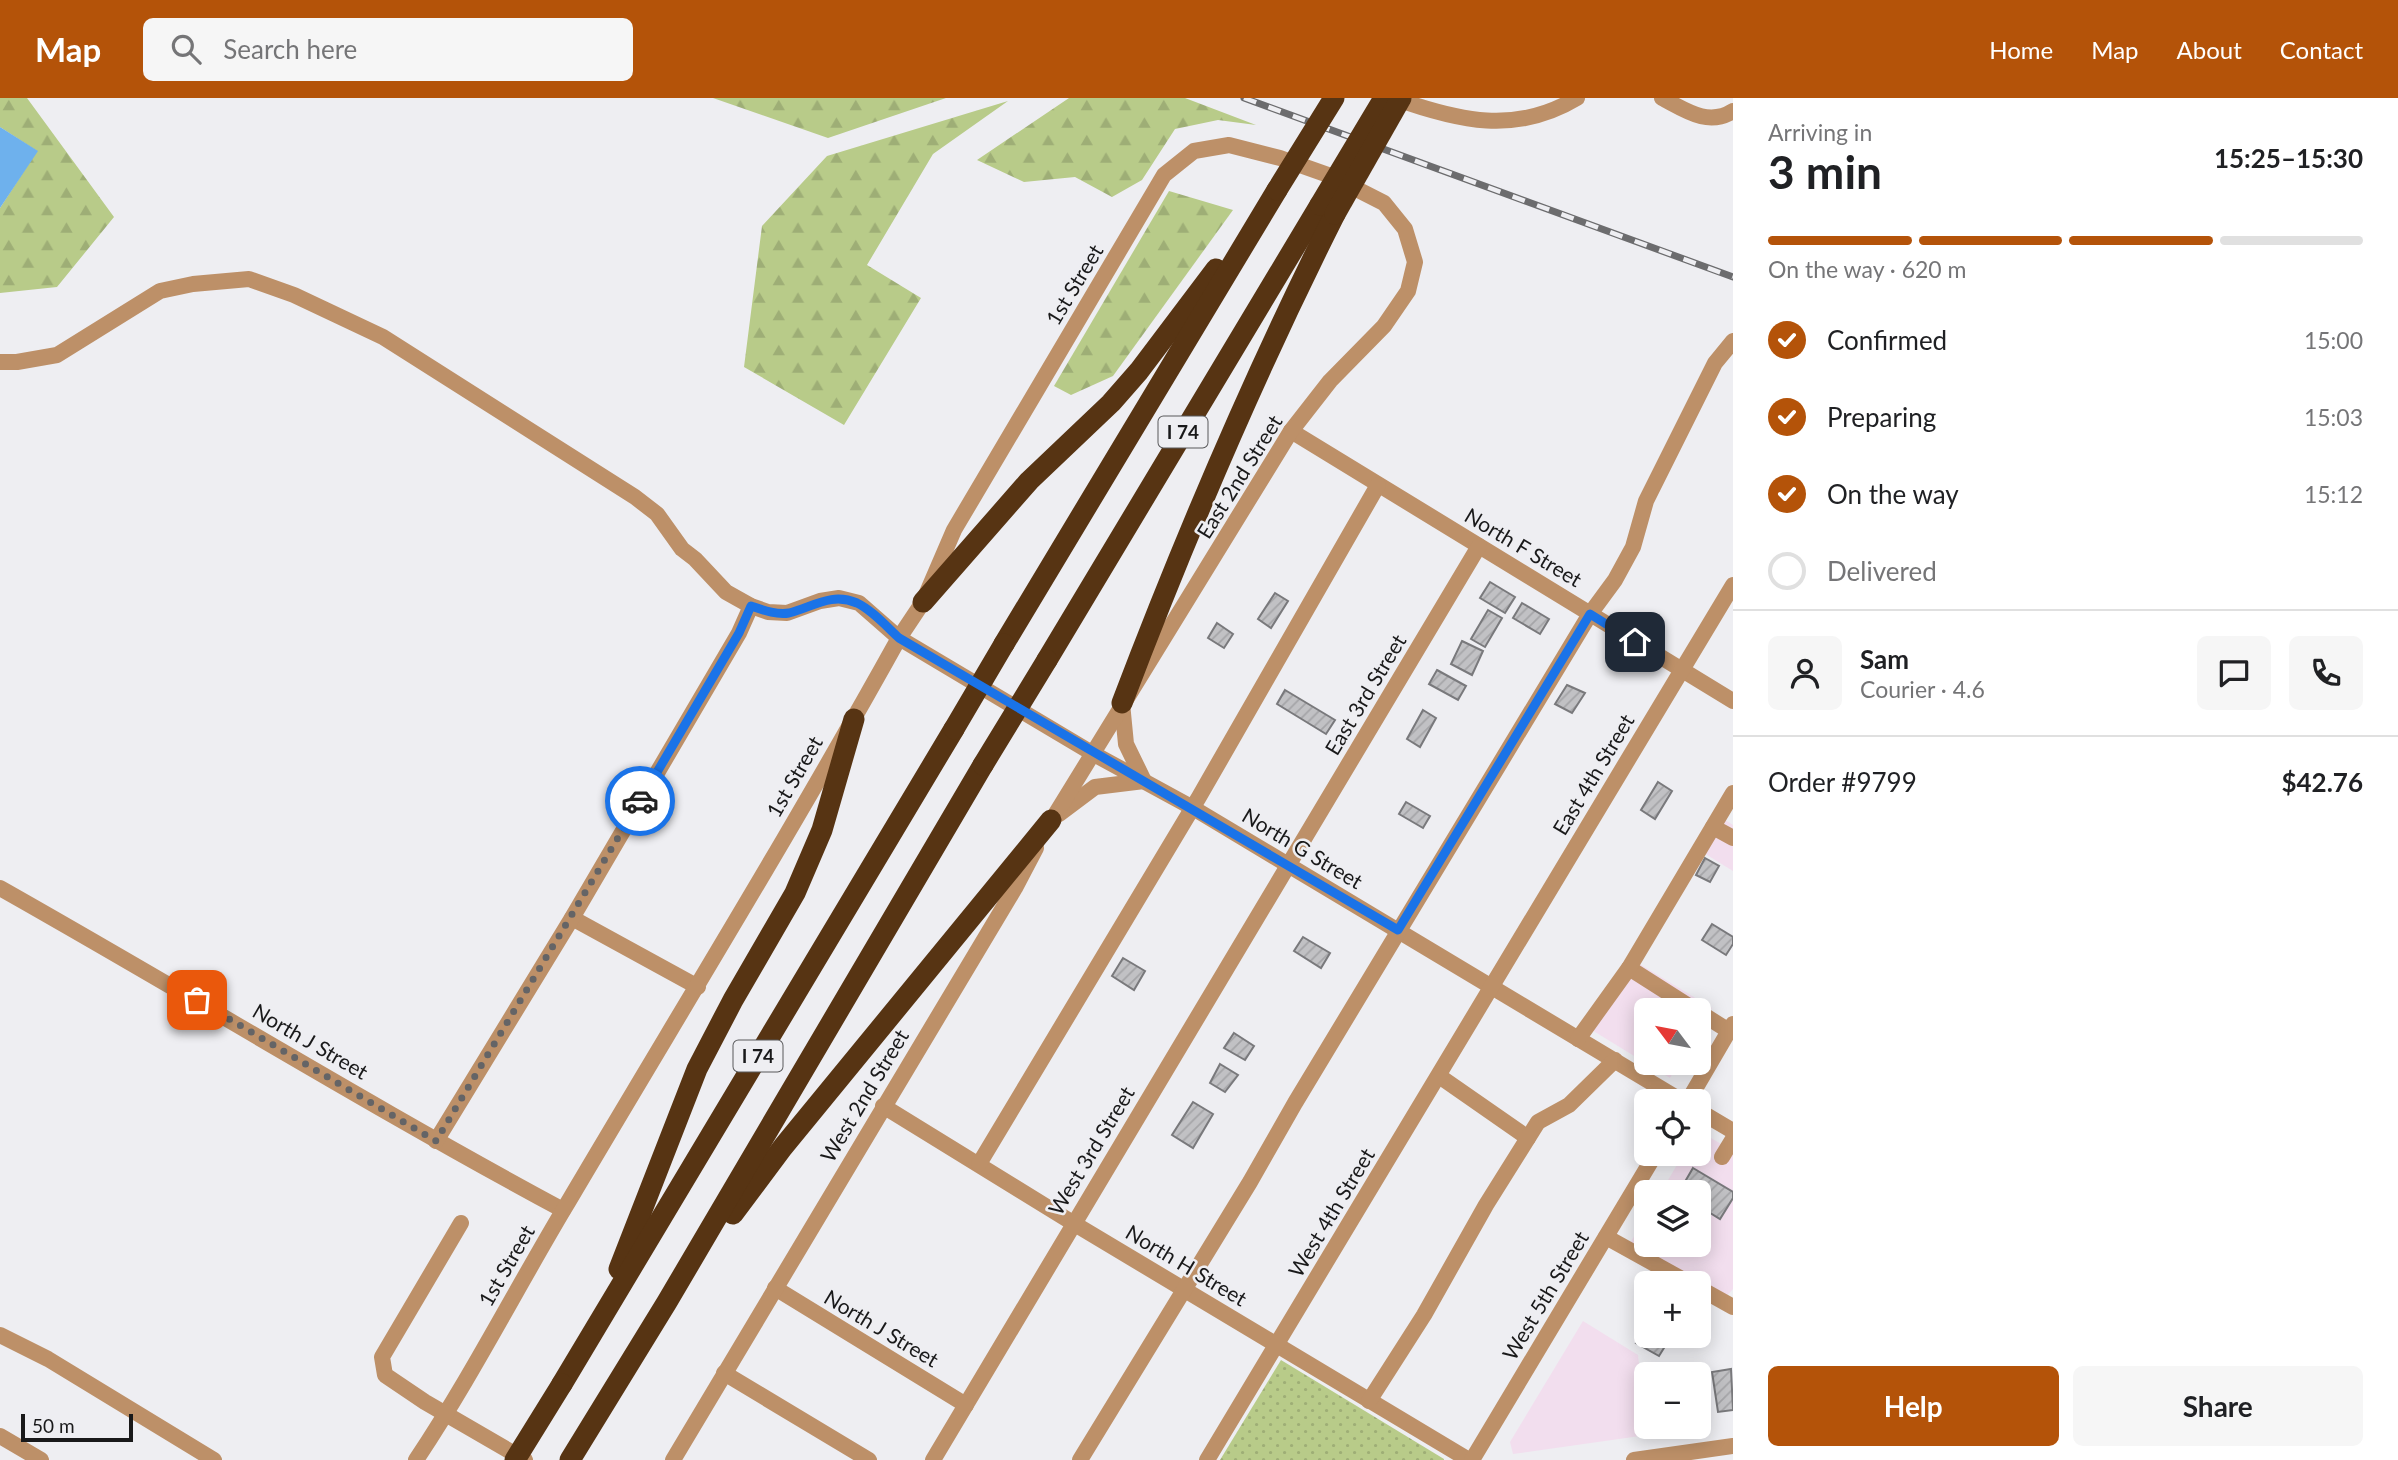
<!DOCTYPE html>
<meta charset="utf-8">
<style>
:root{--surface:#fff;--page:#f6f6f6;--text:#202124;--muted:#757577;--line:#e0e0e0;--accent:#b45309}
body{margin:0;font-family:Lato,sans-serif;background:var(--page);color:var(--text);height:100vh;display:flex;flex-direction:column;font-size:26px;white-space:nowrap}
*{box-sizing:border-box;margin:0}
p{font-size:23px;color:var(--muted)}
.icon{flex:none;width:38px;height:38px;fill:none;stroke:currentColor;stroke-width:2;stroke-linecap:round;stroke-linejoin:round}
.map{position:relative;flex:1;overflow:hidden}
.side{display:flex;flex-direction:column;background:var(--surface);width:665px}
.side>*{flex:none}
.needle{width:46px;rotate:302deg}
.tools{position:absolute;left:1634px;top:900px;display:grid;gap:14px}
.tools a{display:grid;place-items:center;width:77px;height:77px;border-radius:10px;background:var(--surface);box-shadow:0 4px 18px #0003;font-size:35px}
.scale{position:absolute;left:21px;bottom:18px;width:112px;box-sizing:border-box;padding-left:7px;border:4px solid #19191a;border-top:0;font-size:19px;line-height:24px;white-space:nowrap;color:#19191a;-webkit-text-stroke:5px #eeeef2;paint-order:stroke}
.pin{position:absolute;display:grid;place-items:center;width:60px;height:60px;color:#fff;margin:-30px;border-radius:14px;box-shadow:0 4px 10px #0006}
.courier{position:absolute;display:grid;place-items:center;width:70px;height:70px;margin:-35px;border:5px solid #1a73e8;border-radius:50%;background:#fff;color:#222;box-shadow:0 2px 9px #0007}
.head em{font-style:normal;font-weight:700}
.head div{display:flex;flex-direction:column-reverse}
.head{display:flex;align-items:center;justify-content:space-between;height:119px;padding:0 35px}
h1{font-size:46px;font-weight:700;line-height:52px}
.bar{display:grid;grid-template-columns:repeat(4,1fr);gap:10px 7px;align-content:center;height:84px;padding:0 35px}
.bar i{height:9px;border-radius:5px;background:var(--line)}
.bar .active{background:var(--accent)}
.bar p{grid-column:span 4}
.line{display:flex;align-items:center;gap:18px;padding:0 35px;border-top:2px solid var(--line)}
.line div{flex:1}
.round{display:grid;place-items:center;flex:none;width:74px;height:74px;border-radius:10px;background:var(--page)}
ol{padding:0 35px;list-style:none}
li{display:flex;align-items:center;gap:21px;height:77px}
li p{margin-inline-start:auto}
li .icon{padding:7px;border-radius:50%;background:var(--accent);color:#fff;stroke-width:4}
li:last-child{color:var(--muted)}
li i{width:38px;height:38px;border:4px solid var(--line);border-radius:50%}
.action{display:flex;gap:14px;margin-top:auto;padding:14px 35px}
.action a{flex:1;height:80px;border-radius:10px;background:var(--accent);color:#fff;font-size:28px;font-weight:700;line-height:80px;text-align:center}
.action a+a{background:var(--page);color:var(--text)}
header{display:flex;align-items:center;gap:42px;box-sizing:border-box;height:98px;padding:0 35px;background:var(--accent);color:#fff}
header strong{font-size:33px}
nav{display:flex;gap:38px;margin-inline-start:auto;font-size:24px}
.search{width:490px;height:63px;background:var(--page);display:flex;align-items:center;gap:18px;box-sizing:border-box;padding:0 24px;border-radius:10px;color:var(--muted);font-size:26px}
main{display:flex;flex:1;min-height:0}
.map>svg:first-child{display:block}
</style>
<header>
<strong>Map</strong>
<div class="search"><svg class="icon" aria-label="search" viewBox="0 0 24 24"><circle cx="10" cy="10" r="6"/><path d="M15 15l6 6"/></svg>Search here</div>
<nav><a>Home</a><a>Map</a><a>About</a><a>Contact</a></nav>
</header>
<main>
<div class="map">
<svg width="1733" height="1362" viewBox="0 0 1733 1362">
<defs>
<pattern id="forest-firs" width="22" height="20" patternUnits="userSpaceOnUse" patternTransform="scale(1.75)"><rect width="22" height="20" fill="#b8cb89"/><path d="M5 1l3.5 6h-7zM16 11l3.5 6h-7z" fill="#9eae76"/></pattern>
<pattern id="park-dots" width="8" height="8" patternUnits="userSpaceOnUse" patternTransform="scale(1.75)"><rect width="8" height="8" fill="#b8cb89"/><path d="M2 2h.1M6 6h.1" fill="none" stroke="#9eae76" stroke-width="1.8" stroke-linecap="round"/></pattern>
<pattern id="building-hatch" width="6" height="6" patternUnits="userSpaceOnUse" patternTransform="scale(1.75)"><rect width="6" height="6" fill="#c1c1c4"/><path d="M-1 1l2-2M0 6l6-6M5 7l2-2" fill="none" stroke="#a5a5a8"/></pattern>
</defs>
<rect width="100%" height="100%" fill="#eeeef2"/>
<g fill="#f2deee">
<path d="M1719 718 1733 727V773L1699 752Z"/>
<path d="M1633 862 1712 910 1699 931V912H1647V964H1679L1670 980 1587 929Z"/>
<path d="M1699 1033 1733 1053V1191L1722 1203 1627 1150 1647 1117V1146H1699V1094H1661L1684 1055H1699Z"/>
<path d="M1583 1223 1638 1257 1647 1337 1513 1356 1510 1344Z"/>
</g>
<g fill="url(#forest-firs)">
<path d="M0 0H27L114 119 57 189 0 195V110L37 53 0 29Z"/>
<path d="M713 0H946L828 40Z"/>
<path d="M1069 0H1185L1256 27 1218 22 1175 31 1142 82 1112 99 1075 79 1024 84 977 62Z"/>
<path d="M1008 3 933 56 867 167 921 200 844 327 744 269 762 128 827 58Z"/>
<path d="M1169 93 1233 112 1113 278 1071 297 1054 288Z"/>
</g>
<path fill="url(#park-dots)" d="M1281 1262 1444 1361V1362H1220Z"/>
<path fill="#6eb1ed" d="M0 29 38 53 0 110Z"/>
<g fill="url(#building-hatch)" stroke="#79797c" stroke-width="2">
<path d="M1490 484 1515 499 1505 515 1480 500Z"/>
<path d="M1275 495 1288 503 1271 530 1258 521Z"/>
<path d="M1522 505 1549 521 1540 536 1513 520Z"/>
<path d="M1488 512 1502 520 1485 549 1471 541Z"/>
<path d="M1217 525 1233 536 1224 550 1208 540Z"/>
<path d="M1462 543 1483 553 1472 577 1451 566Z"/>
<path d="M1437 572 1466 588 1458 602 1429 586Z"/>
<path d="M1567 587 1585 595 1572 615 1555 606Z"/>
<path d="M1285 592 1335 622 1326 636 1277 606Z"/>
<path d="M1423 612 1436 620 1420 649 1407 641Z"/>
<path d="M1658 684 1672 693 1655 721 1641 712Z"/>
<path d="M1406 704 1430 718 1423 730 1399 716Z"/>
<path d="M1705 760 1719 768 1710 784 1696 777Z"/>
<path d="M1712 826 1733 839V846L1726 857 1702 842Z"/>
<path d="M1303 839 1330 855 1321 870 1294 853Z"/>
<path d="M1123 860 1145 873 1134 892 1112 878Z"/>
<path d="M1234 935 1254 948 1245 962 1224 950Z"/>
<path d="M1220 966 1238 977 1225 994 1210 985Z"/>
<path d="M1193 1004 1213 1016 1193 1050 1172 1037Z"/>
<path d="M1693 1070 1733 1094V1100L1720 1121 1699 1108V1094H1679Z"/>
<path d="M1644 1231 1647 1237H1654L1667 1245 1659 1258 1636 1245Z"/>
<path d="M1731 1271 1733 1312 1718 1314 1712 1274Z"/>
</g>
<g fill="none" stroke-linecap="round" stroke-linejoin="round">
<g stroke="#bd9068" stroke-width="16">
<path d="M1394 0C1458 23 1516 37 1577 0"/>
<path d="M1662 0C1685 12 1708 29 1733 13"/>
<path d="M0 264H17L57 257 160 193 193 186 249 181 294 197 383 239 635 399 657 416 682 451 695 461 726 494 751 508 768 514 787 515 820 503 839 500 859 505 899 540 1092 655 1193 710 1682 1003"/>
<path d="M1291 333 1733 603"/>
<path d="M1059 716 1095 689 1144 683 1126 646 1122 605"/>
<path d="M1713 729 1733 740"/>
<path d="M0 790C188 896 373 1010 563 1112"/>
<path d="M572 820 698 889"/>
<path d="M1629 870 1695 912"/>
<path d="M1699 914 1729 933"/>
<path d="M1578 941 1629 870 1733 695"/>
<path d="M1439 978 1528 1040"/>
<path d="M1688 1003 1733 926"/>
<path d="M883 1008 1073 1125 1469 1362"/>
<path d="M1699 1013 1733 1033"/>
<path d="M436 1043 572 820 739 535 751 508"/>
<path d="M1722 1059 1733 1041"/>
<path d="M979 1066 1199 699 1378 387"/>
<path d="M461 1125 382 1259 385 1277 425 1304 525 1362"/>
<path d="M1606 1139 1689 1185"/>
<path d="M775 1190 966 1307"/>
<path d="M1699 1190 1733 1209"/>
<path d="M0 1237 48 1261 214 1362"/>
<path d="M724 1275 869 1362"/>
<path d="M1369 1303 1424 1217 1486 1107 1538 1024 1569 1007 1615 962"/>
<path d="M0 1338 41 1362"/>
<path d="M416 1362C470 1281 514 1195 564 1111 676 921 792 733 899 540L923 504 954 432 1164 77 1194 53 1229 47 1280 60 1331 78 1384 105 1405 131 1415 164 1408 193 1384 228 1330 283 1291 333 1047 730"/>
<path d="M673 1362 1015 790 1036 750"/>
<path d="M933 1362 1479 448"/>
<path d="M1080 1362 1250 1084 1295 1005 1590 516 1615 482 1633 449 1646 403 1715 265 1733 243"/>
<path d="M1207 1362 1733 487"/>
<path d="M1472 1362 1656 1055"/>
<path d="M1634 1362 1733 1348"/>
</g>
<g stroke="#573413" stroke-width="21">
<path d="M923 504 1029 383 1111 305 1139 273 1216 171"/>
<path d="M1004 546 1277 92"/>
<path d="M1047 562 1320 107"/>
<path d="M1122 605C1185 439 1255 275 1335 116"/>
<path d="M733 1116 783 1049 1051 722"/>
<path d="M619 1171 697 971 733 902 795 795 822 732 854 621"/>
<path d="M562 1286 954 631"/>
<path d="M570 1362 667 1204 983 667"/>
</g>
<g stroke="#6c6c6e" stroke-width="7">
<path id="rail" d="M1244 0 1733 179"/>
</g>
<use href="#rail" stroke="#eeeef2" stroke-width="4.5" stroke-dasharray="13" stroke-linecap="butt"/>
<g stroke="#573413" stroke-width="21">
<path d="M1277 92 1334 0"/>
<path d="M1320 107 1384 0"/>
<path d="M1335 116 1401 0"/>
<path d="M954 631 1004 546"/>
<path d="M983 667 1047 562"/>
<path d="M515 1362 562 1286"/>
</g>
</g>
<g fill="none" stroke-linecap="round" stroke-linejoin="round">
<path stroke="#646466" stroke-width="7" stroke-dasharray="0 12.6" d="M197 902 436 1043 640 703"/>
<path stroke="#1a73e8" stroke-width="9" d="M640 703 739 535 751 508C763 512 776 517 789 515 813 509 831 494 857 505 872 512 887 529 899 540L1398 832 1590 516 1635 544"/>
</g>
<g text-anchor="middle" stroke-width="5" stroke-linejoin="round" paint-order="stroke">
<g fill="#eeeef2" stroke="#59595b" stroke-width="2">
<rect x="1158.5" y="318.5" width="49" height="31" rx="5"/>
<rect x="733.5" y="942.5" width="49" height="31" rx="5"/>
</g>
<g font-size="19" font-weight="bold" fill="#19191a">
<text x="1183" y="341">I 74</text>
<text x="758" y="965">I 74</text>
</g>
<g font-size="21" fill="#19191a" stroke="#eeeef2">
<text transform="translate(1075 187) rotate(-59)" y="7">1st Street</text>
<text transform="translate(1240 379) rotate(-58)" y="7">East 2nd Street</text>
<text transform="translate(1523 450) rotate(31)" y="7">North F Street</text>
<text transform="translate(1366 597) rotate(-59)" y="7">East 3rd Street</text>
<text transform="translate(1594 677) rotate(-59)" y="7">East 4th Street</text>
<text transform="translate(795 679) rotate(-60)" y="7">1st Street</text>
<text transform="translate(1302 751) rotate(31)" y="7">North G Street</text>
<text transform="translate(310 944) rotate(30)" y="7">North J Street</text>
<text transform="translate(865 998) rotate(-59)" y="7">West 2nd Street</text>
<text transform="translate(1092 1053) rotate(-59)" y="7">West 3rd Street</text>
<text transform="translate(1332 1115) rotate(-59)" y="7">West 4th Street</text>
<text transform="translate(507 1168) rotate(-60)" y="7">1st Street</text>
<text transform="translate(1186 1168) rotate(31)" y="7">North H Street</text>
<text transform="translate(1546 1198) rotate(-59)" y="7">West 5th Street</text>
<text transform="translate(881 1231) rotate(31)" y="7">North J Street</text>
</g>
</g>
</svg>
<div class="tools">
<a><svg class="needle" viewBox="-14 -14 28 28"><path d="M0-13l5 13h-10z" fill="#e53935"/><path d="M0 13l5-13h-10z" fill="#757577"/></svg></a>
<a><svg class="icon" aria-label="locate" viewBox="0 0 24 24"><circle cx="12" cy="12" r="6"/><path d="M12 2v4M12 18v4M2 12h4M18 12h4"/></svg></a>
<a><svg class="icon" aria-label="layers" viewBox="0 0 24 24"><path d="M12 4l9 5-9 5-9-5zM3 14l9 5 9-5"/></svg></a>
<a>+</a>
<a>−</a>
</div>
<div class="scale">50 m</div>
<div class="pin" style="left:197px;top:902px;background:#ea580c"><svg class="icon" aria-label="bag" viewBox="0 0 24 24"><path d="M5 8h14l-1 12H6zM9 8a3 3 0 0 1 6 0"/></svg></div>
<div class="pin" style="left:1635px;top:544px;background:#1f2937"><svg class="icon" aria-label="home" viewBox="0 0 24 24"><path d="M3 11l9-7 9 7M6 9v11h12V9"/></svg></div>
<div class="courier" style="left:640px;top:703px"><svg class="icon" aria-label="car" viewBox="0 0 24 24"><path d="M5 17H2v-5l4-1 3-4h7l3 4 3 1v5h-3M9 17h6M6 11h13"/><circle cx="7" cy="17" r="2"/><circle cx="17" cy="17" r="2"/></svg></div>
</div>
<section class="side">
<div class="head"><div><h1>3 min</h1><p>Arriving in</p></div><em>15:25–15:30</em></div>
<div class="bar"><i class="active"></i><i class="active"></i><i class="active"></i><i></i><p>On the way · 620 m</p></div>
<ol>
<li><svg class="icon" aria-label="check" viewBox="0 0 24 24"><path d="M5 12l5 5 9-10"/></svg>Confirmed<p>15:00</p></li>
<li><svg class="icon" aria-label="check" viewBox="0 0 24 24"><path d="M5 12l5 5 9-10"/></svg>Preparing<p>15:03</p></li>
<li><svg class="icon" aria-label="check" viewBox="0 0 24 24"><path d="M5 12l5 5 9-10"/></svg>On the way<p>15:12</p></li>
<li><i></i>Delivered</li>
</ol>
<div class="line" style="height:126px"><a class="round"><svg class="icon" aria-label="person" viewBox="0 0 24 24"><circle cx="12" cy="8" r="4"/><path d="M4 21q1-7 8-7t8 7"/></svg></a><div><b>Sam</b><p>Courier · 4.6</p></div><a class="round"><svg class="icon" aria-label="chat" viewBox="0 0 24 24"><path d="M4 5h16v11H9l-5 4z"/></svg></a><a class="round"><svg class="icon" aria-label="phone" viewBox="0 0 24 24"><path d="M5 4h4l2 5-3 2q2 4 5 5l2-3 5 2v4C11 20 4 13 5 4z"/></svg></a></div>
<div class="line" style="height:91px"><div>Order #9799</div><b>$42.76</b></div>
<div class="action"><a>Help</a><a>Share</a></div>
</section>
</main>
